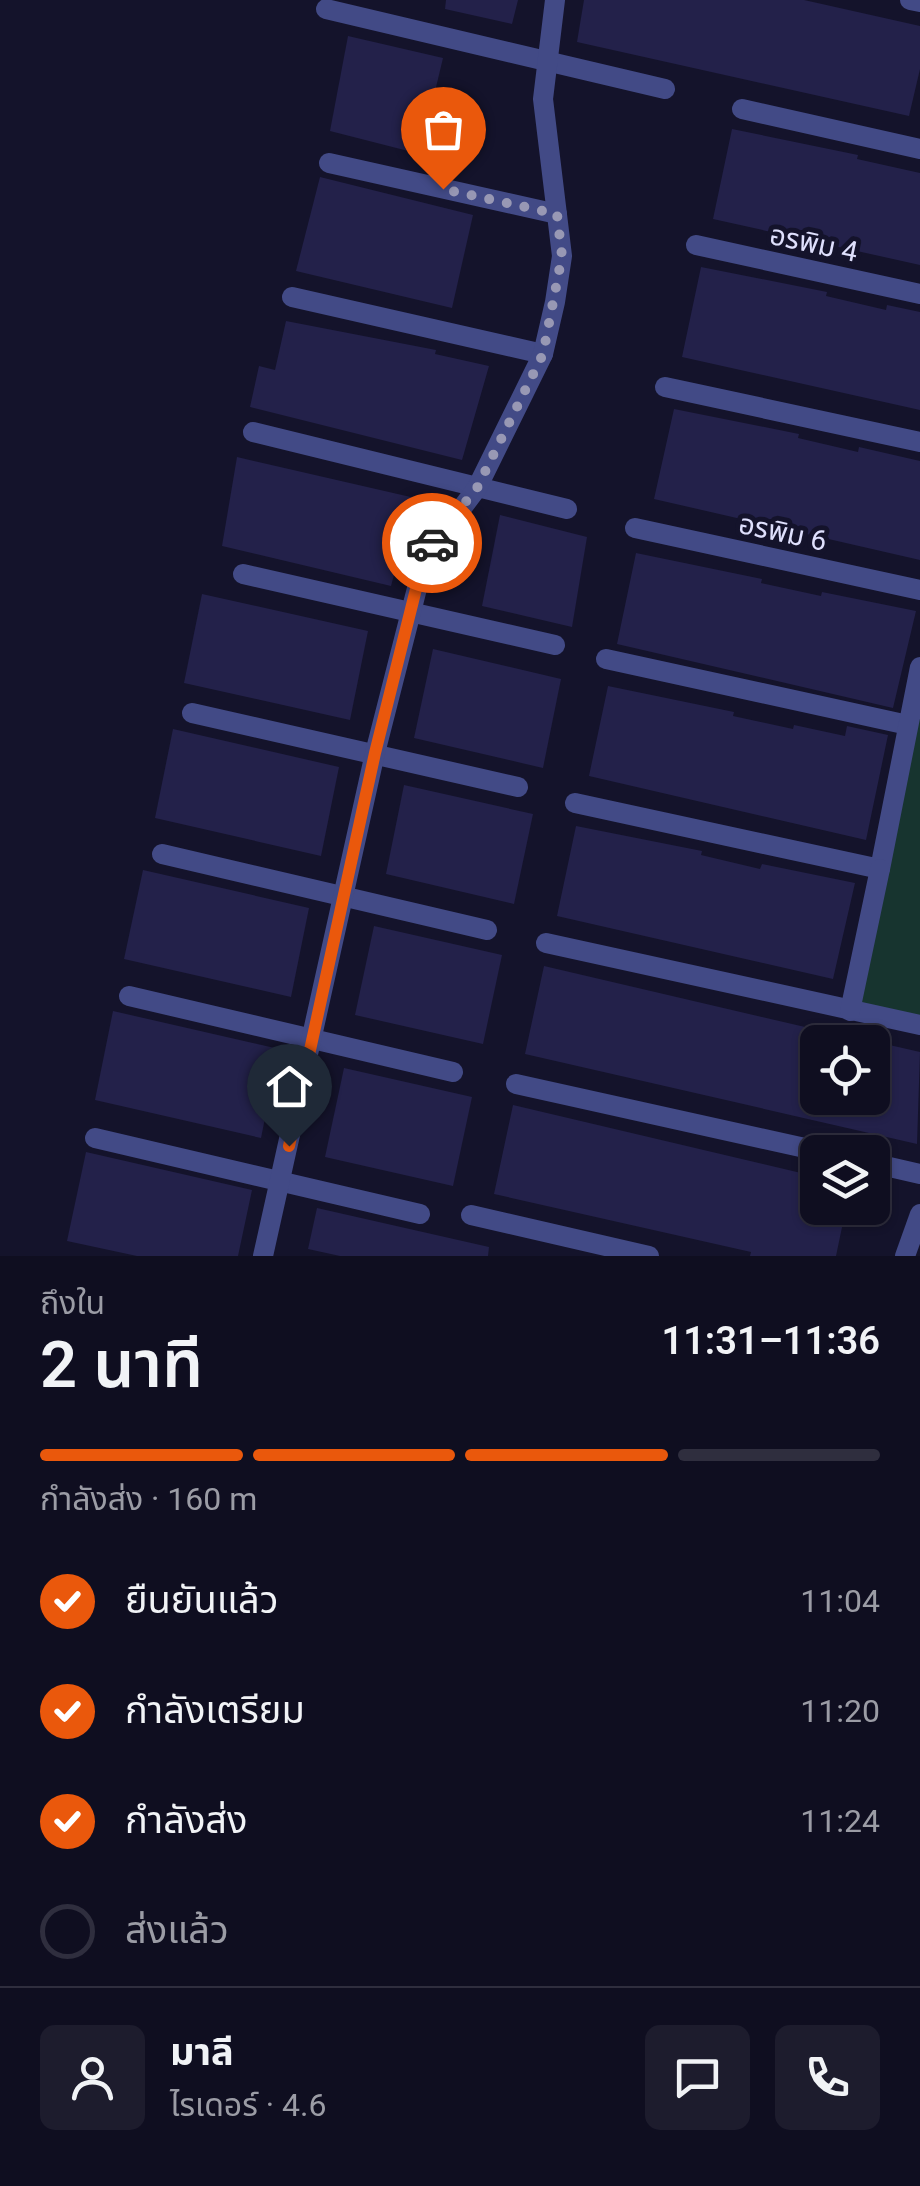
<!DOCTYPE html>
<html lang="th">
<meta charset="utf-8">
<style>
:root{--surface:#0f0e20;--page:#1d1c2d;--text:#f1f3f6;--muted:#9b9ca5;--line:#2f2e3e;--accent:#ea580c}
body{margin:0;font-family:Roboto,"Noto Sans Thai",sans-serif;background:var(--page);color:var(--text);height:100vh;display:flex;flex-direction:column;font-size:38px;white-space:nowrap}
*{box-sizing:border-box;margin:0}
p{font-size:32px;color:var(--muted)}
.icon{flex:none;width:55px;height:55px;fill:none;stroke:currentColor;stroke-width:2;stroke-linecap:round;stroke-linejoin:round}
.map{position:relative;height:1256px;overflow:hidden}
.details{display:flex;flex-direction:column;background:var(--surface);flex:1}
.details>*{flex:none}
.fabs{position:absolute;left:800px;top:1025px;display:grid;gap:20px}
.fabs a{display:grid;place-items:center;width:90px;height:90px;border-radius:15px;background:var(--surface);box-shadow:0 2px 8px #0004,0 0 0 2px var(--line);font-size:50px}
.pin{position:absolute;display:grid;place-items:center;width:85px;height:85px;color:#fff;margin:-102px -42px;border-radius:50% 50% 50% 0;rotate:-45deg;box-shadow:0 0 10px #0007}
.pin .icon{rotate:45deg}
.courier{position:absolute;display:grid;place-items:center;width:100px;height:100px;margin:-50px;border:8px solid #ea580c;border-radius:50%;background:#fff;color:#222;box-shadow:0 2px 12px #0007}
.summary em{font-style:normal;font-weight:600}
.summary div{display:flex;flex-direction:column-reverse}
.summary{display:flex;align-items:center;justify-content:space-between;height:170px;padding:0 40px}
h1{font-size:65px;font-weight:600;line-height:75px}
.bar{display:grid;grid-template-columns:repeat(4,1fr);gap:15px 10px;align-content:center;height:120px;padding:0 40px}
.bar i{height:12px;border-radius:8px;background:var(--line)}
.bar .current{background:var(--accent)}
.bar p{grid-column:span 4}
.line{display:flex;align-items:center;gap:25px;padding:0 40px;border-top:2px solid var(--line)}
.line div{flex:1}
.round{display:grid;place-items:center;flex:none;width:105px;height:105px;border-radius:15px;background:var(--page)}
ol{padding:0 40px;list-style:none}
li{display:flex;align-items:center;gap:30px;height:110px}
li p{margin-inline-start:auto}
li .icon{padding:10px;border-radius:50%;background:var(--accent);color:#fff;stroke-width:4}
li:last-child{color:var(--muted)}
li i{width:55px;height:55px;border:5px solid var(--line);border-radius:50%}
.map>svg:first-child{display:block}
</style>
<div class="map">
<svg width="920" height="1256" viewBox="0 0 920 1256">
<rect width="100%" height="100%" fill="#14132b"/>
<path fill="#17342f" d="M920 681V1025L850 1011Z"/>
<g fill="#23214a">
<path d="M446 0H518L512 24 445 9Z"/>
<path d="M584 0H804L920 26V69L909 116 577 42Z"/>
<path d="M348 36 443 58 420 154 330 131Z"/>
<path d="M732 129 858 155 857 159 920 173V265L713 219Z"/>
<path d="M320 177 473 215 452 308 296 271Z"/>
<path d="M701 267 827 292 826 296 886 310 887 305 920 312V410L682 357Z"/>
<path d="M286 321 436 350 435 354 489 366 462 460 250 407 259 366 275 370Z"/>
<path d="M674 409 799 434 798 438 858 452 859 447 920 461V560L654 499Z"/>
<path d="M237 457 415 498 391 586 222 546Z"/>
<path d="M500 515 587 537 572 627 482 606Z"/>
<path d="M636 553 762 579 761 583 821 596 822 592 916 611 893 708 617 644Z"/>
<path d="M202 594 368 631 350 720 184 683Z"/>
<path d="M433 649 561 679 543 768 414 738Z"/>
<path d="M608 686 734 712 733 716 793 729 794 725 845 736 847 726 888 735 866 840 589 776Z"/>
<path d="M173 729 339 767 321 856 155 818Z"/>
<path d="M404 785 533 814 514 904 386 874Z"/>
<path d="M576 826 702 851 701 855 760 869 762 864 855 883 833 979 557 916Z"/>
<path d="M143 870 309 908 291 997 124 959Z"/>
<path d="M374 926 502 955 483 1044 355 1015Z"/>
<path d="M544 966 818 1030V1098H872V1041L920 1052 917 1144 525 1054Z"/>
<path d="M113 1011 279 1049 261 1138 95 1100Z"/>
<path d="M344 1068 472 1097 453 1186 325 1157Z"/>
<path d="M513 1105 818 1177V1208H846L836 1256H750L751 1252 494 1194Z"/>
<path d="M86 1152 252 1190 238 1256H137L67 1241Z"/>
<path d="M317 1208 489 1247 488 1256H340L308 1249Z"/>
</g>
<g fill="none" stroke-linecap="round" stroke-linejoin="round">
<g stroke="#424a86" stroke-width="20">
<path d="M910 0 920 2"/>
<path d="M326 9 665 89"/>
<path d="M742 109 920 149"/>
<path d="M329 163 557 214"/>
<path d="M696 245 920 294"/>
<path d="M292 297 543 354"/>
<path d="M665 387 920 442"/>
<path d="M253 432 567 509"/>
<path d="M635 528 920 590"/>
<path d="M243 574 555 645"/>
<path d="M606 659 908 725"/>
<path d="M192 713 518 787"/>
<path d="M575 803 880 869 920 667"/>
<path d="M162 854 487 930"/>
<path d="M546 943 920 1025"/>
<path d="M129 996 453 1072"/>
<path d="M850 1011 880 869"/>
<path d="M516 1084 823 1152"/>
<path d="M95 1138 420 1214"/>
<path d="M872 1163 920 1174"/>
<path d="M471 1215 649 1256"/>
<path d="M263 1256 375 753 425 557 477 488 543 354 555 302 562 256 543 99 555 0"/>
<path d="M905 1256 920 1214"/>
</g>
</g>
<g fill="none" stroke-linecap="round" stroke-linejoin="round">
<path stroke="#9898b4" stroke-width="10" stroke-dasharray="0 18" d="M432 543 477 488 543 354 562 256 557 214 443 189"/>
<path stroke="#ea580c" stroke-width="12" d="M289 1146 375 753 424 557 432 543"/>
</g>
<g text-anchor="middle" stroke-width="10" stroke-linejoin="round" paint-order="stroke">
<g font-size="28" fill="#dfe0fd" stroke="#14132b">
<text transform="translate(814 243) rotate(12)" y="10">อรพิม 4</text>
<text transform="translate(783 532) rotate(12)" y="10">อรพิม 6</text>
</g>
</g>
</svg>
<div class="fabs">
<a><svg class="icon" aria-label="locate" viewBox="0 0 24 24"><circle cx="12" cy="12" r="6"/><path d="M12 2v4M12 18v4M2 12h4M18 12h4"/></svg></a>
<a><svg class="icon" aria-label="layers" viewBox="0 0 24 24"><path d="M12 4l9 5-9 5-9-5zM3 14l9 5 9-5"/></svg></a>
</div>
<div class="pin" style="left:443px;top:189px;background:#ea580c"><svg class="icon" aria-label="bag" viewBox="0 0 24 24"><path d="M5 8h14l-1 12H6zM9 8a3 3 0 0 1 6 0"/></svg></div>
<div class="pin" style="left:289px;top:1146px;background:#1f2937"><svg class="icon" aria-label="home" viewBox="0 0 24 24"><path d="M3 11l9-7 9 7M6 9v11h12V9"/></svg></div>
<div class="courier" style="left:432px;top:543px"><svg class="icon" aria-label="car" viewBox="0 0 24 24"><path d="M5 17H2v-5l4-1 3-4h7l3 4 3 1v5h-3M9 17h6M6 11h13"/><circle cx="7" cy="17" r="2"/><circle cx="17" cy="17" r="2"/></svg></div>
</div>
<section class="details">
<div class="summary"><div><h1>2 นาที</h1><p>ถึงใน</p></div><em>11:31–11:36</em></div>
<div class="bar"><i class="current"></i><i class="current"></i><i class="current"></i><i></i><p>กำลังส่ง · 160 m</p></div>
<ol>
<li><svg class="icon" aria-label="check" viewBox="0 0 24 24"><path d="M5 12l5 5 9-10"/></svg>ยืนยันแล้ว<p>11:04</p></li>
<li><svg class="icon" aria-label="check" viewBox="0 0 24 24"><path d="M5 12l5 5 9-10"/></svg>กำลังเตรียม<p>11:20</p></li>
<li><svg class="icon" aria-label="check" viewBox="0 0 24 24"><path d="M5 12l5 5 9-10"/></svg>กำลังส่ง<p>11:24</p></li>
<li><i></i>ส่งแล้ว</li>
</ol>
<div class="line" style="height:180px"><a class="round"><svg class="icon" aria-label="person" viewBox="0 0 24 24"><circle cx="12" cy="8" r="4"/><path d="M4 21q1-7 8-7t8 7"/></svg></a><div><b>มาลี</b><p>ไรเดอร์ · 4.6</p></div><a class="round"><svg class="icon" aria-label="chat" viewBox="0 0 24 24"><path d="M4 5h16v11H9l-5 4z"/></svg></a><a class="round"><svg class="icon" aria-label="phone" viewBox="0 0 24 24"><path d="M5 4h4l2 5-3 2q2 4 5 5l2-3 5 2v4C11 20 4 13 5 4z"/></svg></a></div>
</section>
